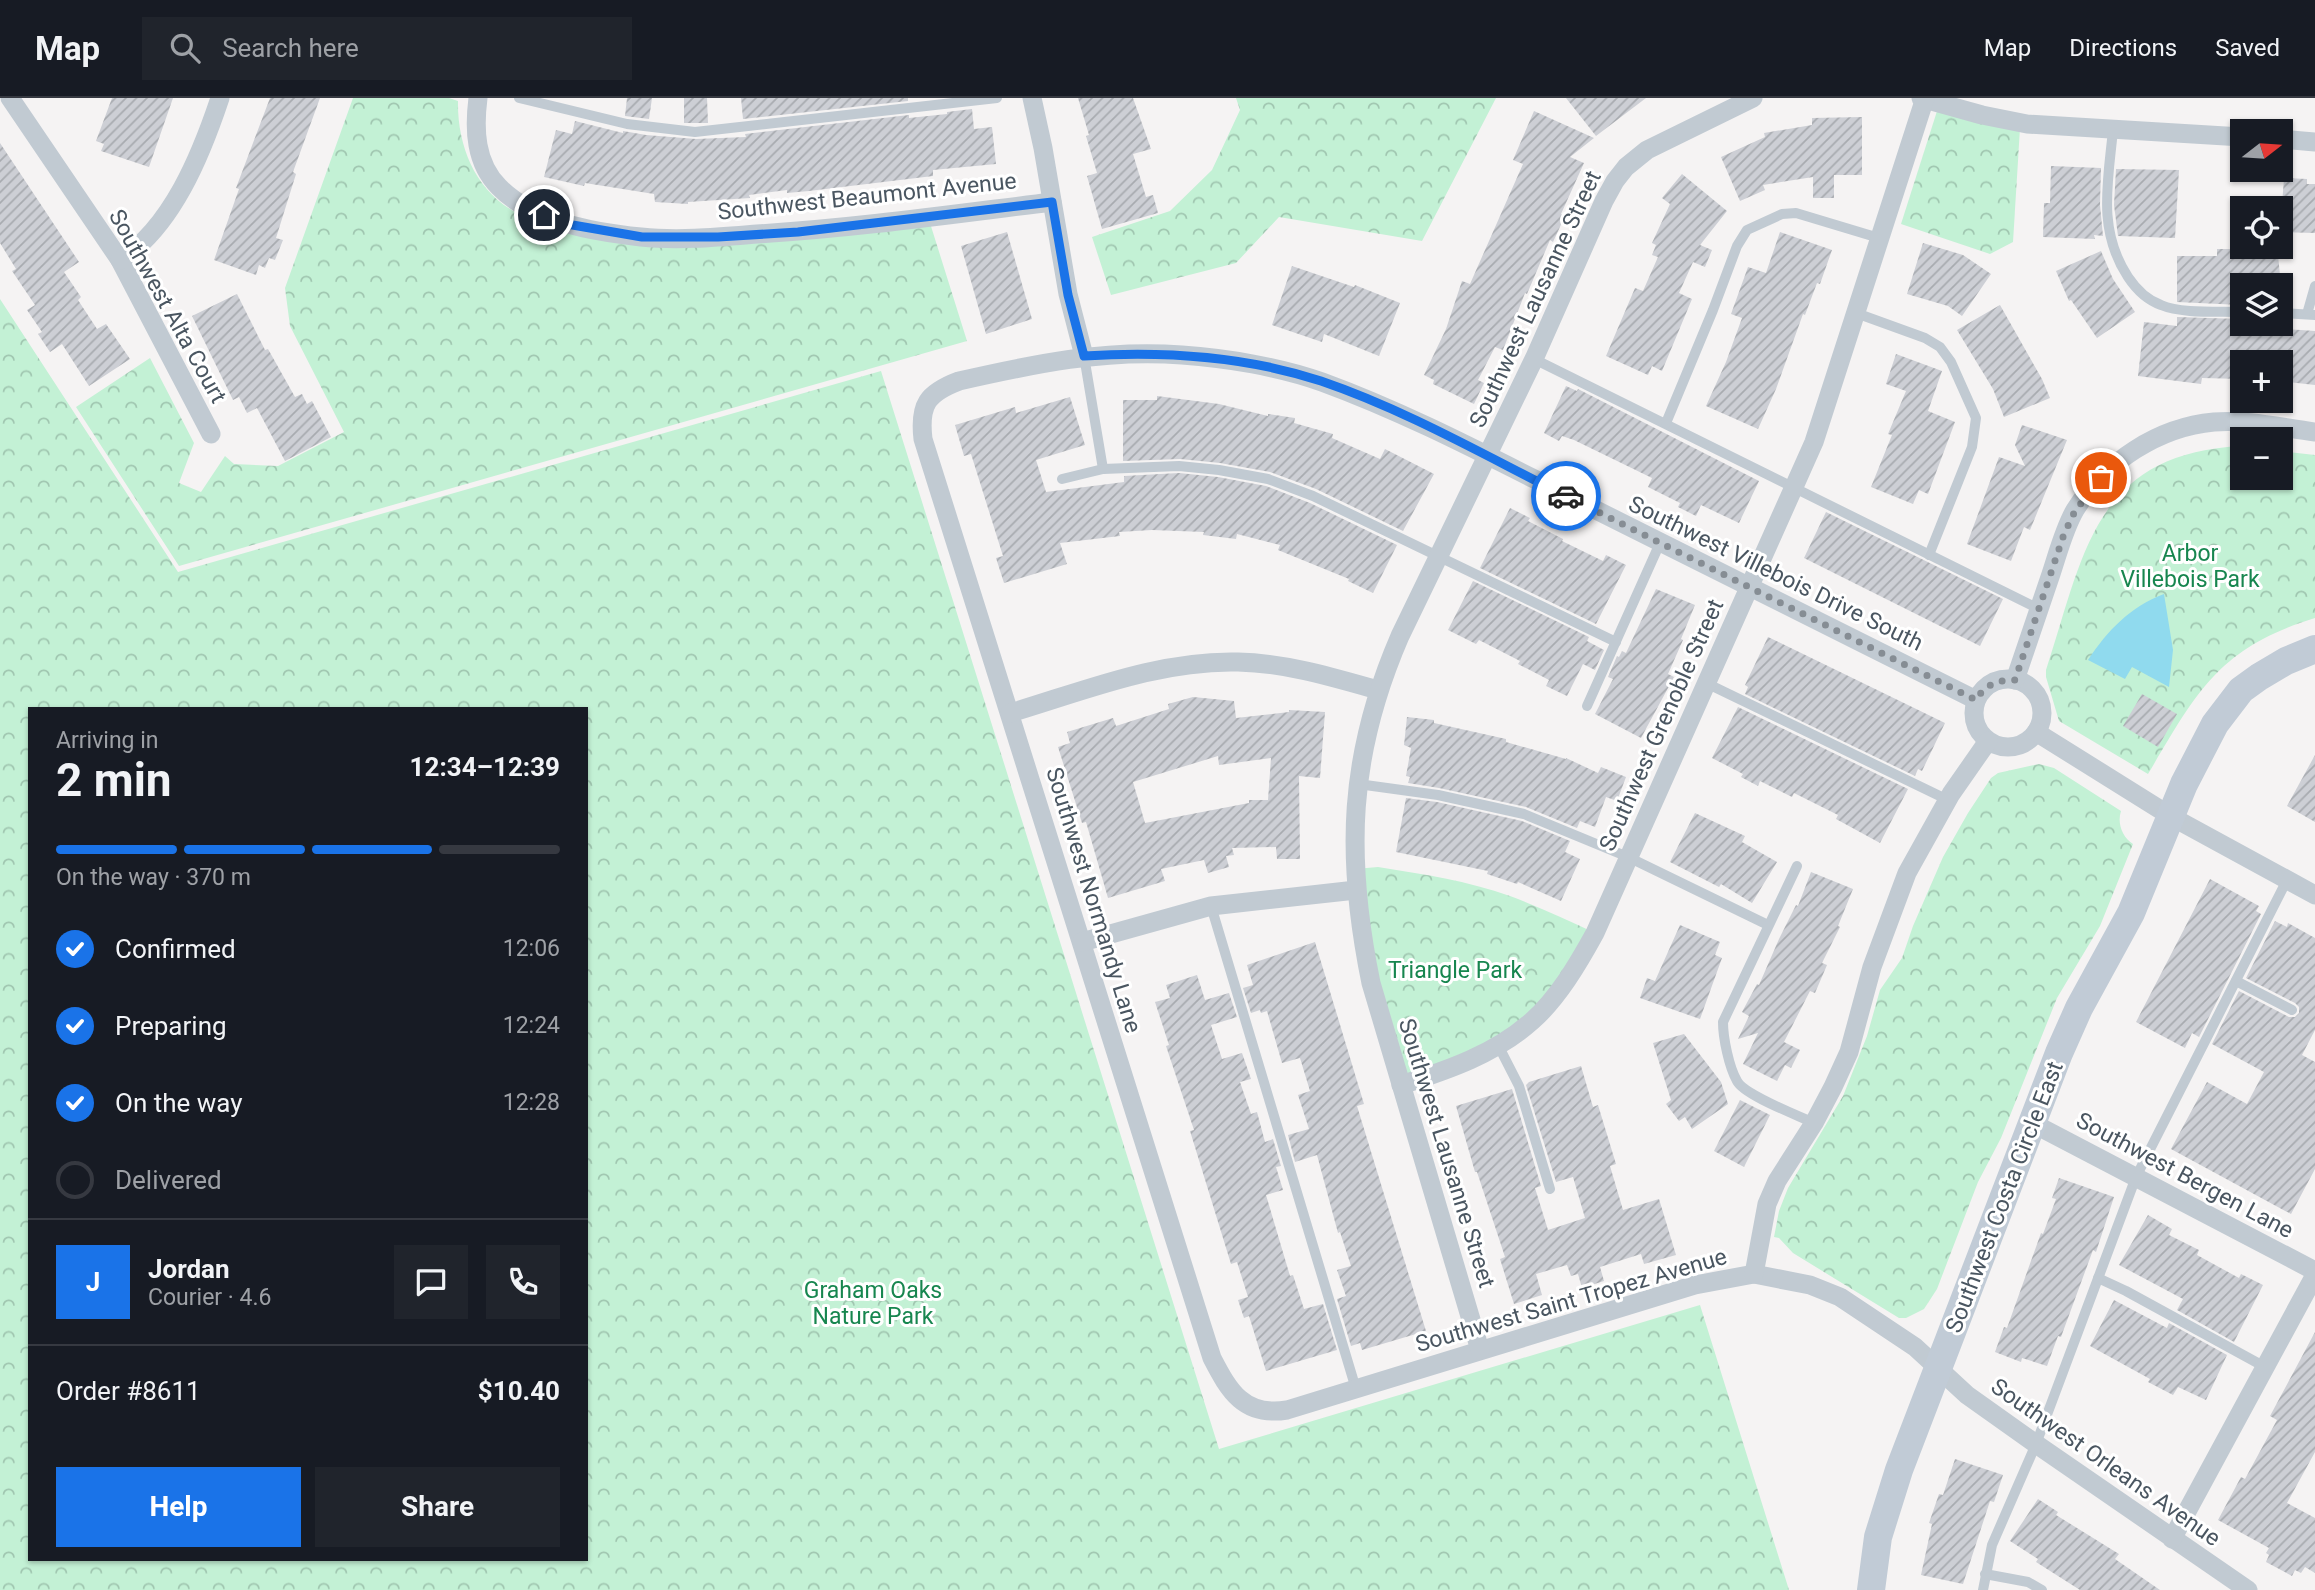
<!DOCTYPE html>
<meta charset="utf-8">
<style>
:root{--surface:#171b24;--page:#20242c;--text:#f1f3f6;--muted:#9ea1a6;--line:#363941;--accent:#1a73e8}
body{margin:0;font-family:Roboto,sans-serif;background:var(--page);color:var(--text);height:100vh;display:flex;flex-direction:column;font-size:26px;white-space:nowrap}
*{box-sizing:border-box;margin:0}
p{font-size:23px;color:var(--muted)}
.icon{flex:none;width:38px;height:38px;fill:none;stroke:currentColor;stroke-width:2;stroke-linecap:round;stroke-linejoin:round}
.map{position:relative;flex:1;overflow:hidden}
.sheet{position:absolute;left:28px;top:609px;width:560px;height:854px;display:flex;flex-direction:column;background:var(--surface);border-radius:0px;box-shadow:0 2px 5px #0004}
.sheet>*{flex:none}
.needle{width:46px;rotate:73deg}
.buttons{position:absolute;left:2230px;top:21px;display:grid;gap:14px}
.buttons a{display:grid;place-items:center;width:63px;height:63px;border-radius:0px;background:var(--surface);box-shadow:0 2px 5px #0004;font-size:35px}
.pin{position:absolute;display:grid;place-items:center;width:60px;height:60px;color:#fff;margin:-30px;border:4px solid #fff;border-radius:50%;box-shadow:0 2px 7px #0007}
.courier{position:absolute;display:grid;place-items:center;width:70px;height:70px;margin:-35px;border:5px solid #1a73e8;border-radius:50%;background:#fff;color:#222;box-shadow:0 2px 9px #0007}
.summary em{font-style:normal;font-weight:700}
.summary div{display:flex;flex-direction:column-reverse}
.summary{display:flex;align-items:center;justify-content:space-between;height:119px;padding:0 28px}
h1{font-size:46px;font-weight:700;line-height:52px}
.bar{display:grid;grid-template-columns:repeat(4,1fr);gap:10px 7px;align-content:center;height:84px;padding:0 28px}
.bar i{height:9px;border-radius:5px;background:var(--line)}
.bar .current{background:var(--accent)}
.bar p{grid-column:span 4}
.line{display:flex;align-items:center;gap:18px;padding:0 28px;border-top:2px solid var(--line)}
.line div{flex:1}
.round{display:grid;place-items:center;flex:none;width:74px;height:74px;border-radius:0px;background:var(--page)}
ol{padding:0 28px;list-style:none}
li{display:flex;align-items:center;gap:21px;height:77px}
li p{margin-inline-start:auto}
li .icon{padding:7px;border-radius:50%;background:var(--accent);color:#fff;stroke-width:4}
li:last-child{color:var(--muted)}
li i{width:38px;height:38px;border:4px solid var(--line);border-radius:50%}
.cta{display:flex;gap:14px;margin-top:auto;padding:14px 28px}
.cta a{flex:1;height:80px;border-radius:0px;background:var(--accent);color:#fff;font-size:28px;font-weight:700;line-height:80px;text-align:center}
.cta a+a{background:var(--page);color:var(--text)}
header{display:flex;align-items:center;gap:42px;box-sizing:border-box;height:98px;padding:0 35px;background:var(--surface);border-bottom:2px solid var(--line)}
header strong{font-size:33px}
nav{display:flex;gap:38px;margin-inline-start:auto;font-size:24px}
.search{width:490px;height:63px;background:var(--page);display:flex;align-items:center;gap:18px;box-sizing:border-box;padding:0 24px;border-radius:0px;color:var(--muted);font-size:26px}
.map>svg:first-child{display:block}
</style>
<header>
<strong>Map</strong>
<div class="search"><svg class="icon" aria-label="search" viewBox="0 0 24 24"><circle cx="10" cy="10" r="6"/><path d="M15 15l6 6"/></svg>Search here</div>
<nav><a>Map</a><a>Directions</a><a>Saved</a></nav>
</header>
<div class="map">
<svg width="2315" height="1492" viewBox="0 0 2315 1492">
<defs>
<pattern id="forest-crowns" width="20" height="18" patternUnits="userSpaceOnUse" patternTransform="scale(1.75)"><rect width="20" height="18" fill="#c3f1d5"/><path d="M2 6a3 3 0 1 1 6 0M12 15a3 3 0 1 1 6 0" fill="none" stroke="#a0c6b0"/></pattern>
<pattern id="building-hatch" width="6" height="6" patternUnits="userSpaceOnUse" patternTransform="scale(1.75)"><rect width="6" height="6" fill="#cdcfd5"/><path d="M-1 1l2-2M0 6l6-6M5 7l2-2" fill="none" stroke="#a8abb0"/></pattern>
</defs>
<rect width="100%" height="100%" fill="#f5f3f3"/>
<g fill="url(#forest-crowns)" fill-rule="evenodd">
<path d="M353 0H449L458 3C457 53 480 103 529 120 546 127 564 131 581 136L930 125 967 243 179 468 76 309 150 260 194 345 179 385 201 394 225 358 234 366 278 368 344 334 290 228 285 190Z"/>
<path d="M1236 0H1496L1422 143 1279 119 1236 165 1111 197 1092 139 1170 113 1212 72 1240 12Z"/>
<path d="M1938 10 2020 30 2013 144 1990 156 1901 126Z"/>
<path d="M0 201 178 474 881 273 1219 1351 1700 1207 1789 1492H0ZM30 611H586V1461H30Z"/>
<path d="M2242 348V380H2280V353L2315 357V520C2218 550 2197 594 2148 676L2059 623 2046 579V572C2084 456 2094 355 2242 348Z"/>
<path d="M2039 666 2054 670 2121 713C2117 725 2122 739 2133 746L2100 828 2057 900 2001 1040 1978 1084 1937 1191 1924 1211 1906 1220H1899L1793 1155 1779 1140 1774 1139 1779 1113 1788 1090 1843 998 1867 938 1880 892 1902 860 1913 828 1943 759 1968 715 1991 680 1998 675Z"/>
<path d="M1378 769C1423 776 1468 783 1510 798 1539 809 1567 822 1595 835L1532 924 1401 987 1355 771Z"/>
</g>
<path fill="#90daee" d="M2164 496 2173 552 2169 589 2132 569 2125 581 2088 562C2108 532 2130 509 2164 496Z"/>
<g fill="url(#building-hatch)" fill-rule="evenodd">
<path d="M112 0H173L149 69 101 53 104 46 96 43Z"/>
<path d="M270 0H320L293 74 296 76 276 140 283 142 275 162 269 160 265 170 259 167 256 177 214 162 239 91 236 90Z"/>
<path d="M627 0H652L649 21 625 18Z"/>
<path d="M684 0H707L708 25H684Z"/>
<path d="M741 0H908V3L743 21Z"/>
<path d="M1078 0H1133L1151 51 1133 56 1146 99 1153 97 1158 115 1102 131 1087 78 1097 75 1086 38 1089 37Z"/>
<path d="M1566 0H1646L1596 38Z"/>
<path d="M972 11 974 31 992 29 996 66 933 72V78L809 93 787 95V92L749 97 750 100 688 104V106L655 104 654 96 585 85 584 88 544 79 556 32 572 36 575 23 623 35V33L646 37 696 41 746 39 745 36 909 17V20L947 16V14Z"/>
<path d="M1534 13 1594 40 1570 59 1584 65 1561 116 1565 118 1553 144 1550 142 1527 196 1525 195 1503 252 1495 249 1478 282 1484 285 1474 306 1433 286 1434 282 1424 277 1446 231 1462 183 1470 186 1523 66 1513 62Z"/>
<path d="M1862 19V77H1834V100H1813V79L1763 87 1765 92 1740 103 1721 59 1765 39 1764 35 1812 27V20Z"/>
<path d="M0 45 79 164 64 174 81 199 78 202 97 231 106 226 130 261 89 288 62 246 50 254 38 236 42 234 27 212 35 207 12 173 16 171 0 145Z"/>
<path d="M2051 68 2101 70 2100 107 2103 138 2094 137 2095 141 2043 139 2044 105H2050Z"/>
<path d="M2116 71 2179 72 2175 140 2118 138 2114 107Z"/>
<path d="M1682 76 1727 113 1700 147 1712 152 1705 169 1693 164 1679 195 1692 201 1662 273 1652 268 1648 277 1606 258 1635 190 1643 193 1658 159 1652 157 1656 147 1652 145 1670 106 1662 100Z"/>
<path d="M2284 80 2307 81V86H2315V135L2280 134Z"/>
<path d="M1007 134 1032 221 986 236 961 148Z"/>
<path d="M1780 134 1832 152 1820 186 1817 185 1805 217 1803 216 1776 291 1758 331 1706 308 1726 264 1742 220 1731 216 1748 169 1766 175Z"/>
<path d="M1923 145 1963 157 1991 176 1962 218 1948 208 1907 196Z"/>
<path d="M2217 151H2241V161L2278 157 2281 187H2241V207L2177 204V158H2217Z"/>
<path d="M2101 153 2113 181 2135 214 2097 240 2071 202 2069 203 2056 173Z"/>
<path d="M1292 168 1354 189 1355 187 1400 205 1379 258 1324 236 1322 244 1272 227Z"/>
<path d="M237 196 265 252 268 251 295 299 302 296 307 306 312 303 331 339 285 363 257 310 247 315 239 299 233 302 192 218Z"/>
<path d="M2000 207 2042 281 2050 300 2004 319 1993 291 1957 232Z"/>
<path d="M2177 219 2241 221V228L2315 233V287L2288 284 2290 264H2242V281L2202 280 2201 286 2138 278 2144 224 2177 228Z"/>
<path d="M1896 256 1942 273 1928 313 1955 324 1928 396 1919 392 1913 406 1871 389 1892 337 1888 336 1906 293 1886 286Z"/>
<path d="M1566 288 1577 293 1578 291 1759 383 1739 425 1701 407 1696 418 1678 409 1680 405 1648 389 1652 380 1574 342 1562 338 1559 343 1544 335Z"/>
<path d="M1157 298 1219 306 1268 318V316L1295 320 1294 325 1333 336 1332 340 1380 361 1385 351 1434 376 1403 433 1316 391 1270 374 1220 365 1180 361 1123 363V302H1157Z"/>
<path d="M1070 299 1085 347 1036 362 1046 394 1124 384V378L1179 375 1218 379 1266 388 1310 405 1397 447 1373 495 1348 483 1349 481 1278 452 1280 447 1237 436 1236 441 1203 437 1204 434 1152 432 1119 434 1120 438 1060 445 1067 466 1004 485 996 460 1003 458 971 356 964 358 955 327 1015 309 1016 315Z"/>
<path d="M2022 327 2067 342 2030 432 2024 429 2011 463 1967 446 1999 359 2025 368 2015 347Z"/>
<path d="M1510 410 1530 420 1528 423 1563 441 1562 443 1603 463 1606 457 1626 467 1596 526 1480 470Z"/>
<path d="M1826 414 2003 501 1980 548 1804 460Z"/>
<path d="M1473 483 1589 539 1587 543 1604 552 1595 572 1583 566 1567 598 1546 588 1549 582 1518 566 1520 563 1479 542 1476 546 1448 532Z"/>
<path d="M1656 491 1695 507 1681 541 1683 542 1668 576 1674 579 1641 640 1595 616 1613 581 1608 579 1617 558 1619 559 1622 553 1626 555Z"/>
<path d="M1768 539 1945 625 1922 673 1918 671 1915 678 1745 596 1748 589 1745 587Z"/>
<path d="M2142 596 2177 616 2158 649 2123 628Z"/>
<path d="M1193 599 1234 603 1236 620 1289 614V612L1325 614 1320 680 1299 678 1300 761H1277L1276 749 1232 750 1234 757 1226 758 1229 769 1208 775 1204 762 1161 771 1165 783 1108 800 1086 724 1082 725 1058 649 1070 645 1067 634 1113 620 1116 628 1169 611 1168 606ZM1218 658 1219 667 1271 660 1268 702H1249V705L1145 725 1133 684Z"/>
<path d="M1738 609 1908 691 1880 745 1836 721 1838 717 1794 695 1792 699 1760 683 1758 688 1741 679 1743 676 1712 660Z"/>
<path d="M1407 619 1434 622V625L1506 641V644L1566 661V660L1598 675 1601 669 1626 679 1617 703 1606 699 1595 729 1580 723 1577 730 1526 709 1439 690 1408 685 1410 679 1406 678 1411 650 1404 647Z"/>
<path d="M2315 657V724L2287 708Z"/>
<path d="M1406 700 1437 704 1522 723 1570 743 1565 754 1580 761 1561 803 1518 784 1517 786 1487 776 1488 773 1396 754Z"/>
<path d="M1695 715 1745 738 1742 744 1777 764 1752 805 1721 786 1719 789 1670 764Z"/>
<path d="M1811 774 1853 791 1838 828 1840 829 1822 865 1827 867 1815 895 1810 893 1784 944 1800 952 1791 970 1785 967 1777 983 1743 966 1758 935 1738 941 1749 918 1742 914 1757 886 1759 887 1779 841 1796 807 1798 808Z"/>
<path d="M2210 781 2259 808 2256 813 2261 816 2199 939 2192 935 2185 950 2136 924Z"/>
<path d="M2275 823 2287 829 2288 825 2315 840V932L2302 957 2315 964V1071L2291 1116 2171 1051 2207 984 2247 1006 2264 974 2212 946 2239 893 2289 919H2295L2299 915V909L2295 905 2246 880Z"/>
<path d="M1680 827 1720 844 1715 857 1722 860 1700 921 1640 900 1647 880 1655 883Z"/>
<path d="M1315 844 1364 1006 1357 1008 1426 1233 1362 1252 1360 1245 1351 1248 1337 1201 1346 1198 1337 1172 1351 1168 1340 1134 1338 1135 1317 1057 1295 1064 1288 1037 1309 1031 1298 997 1310 993 1300 960 1282 965 1267 913 1261 915 1260 912 1251 915 1243 890 1253 887 1247 867Z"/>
<path d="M1197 877 1205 902 1229 895 1237 919 1211 927 1222 961 1242 955 1251 981 1240 984 1251 1016 1257 1014 1265 1044 1273 1041 1281 1068 1276 1069 1283 1092 1266 1097 1290 1178 1293 1177 1304 1211 1323 1206 1337 1252 1266 1273 1249 1218 1244 1220 1238 1202 1248 1199 1237 1164 1231 1166 1190 1033 1194 1032 1166 948 1169 947 1155 904 1170 900 1166 887Z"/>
<path d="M1684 936 1721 984 1728 1006 1692 1031 1685 1019 1679 1023 1666 1006 1671 1002 1653 945Z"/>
<path d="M1581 968 1593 1009 1598 1007 1616 1066 1610 1068 1623 1112 1659 1101 1676 1157 1644 1166 1641 1156 1600 1169 1604 1183 1582 1190 1578 1176 1571 1178 1567 1167 1536 1176 1542 1197 1514 1206 1500 1161 1505 1159 1477 1074H1475L1456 1008 1512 991 1541 1088 1535 1090 1548 1132 1585 1120 1573 1079 1556 1084 1526 987 1529 984Z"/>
<path d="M1740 1002 1770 1017 1744 1069 1714 1053Z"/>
<path d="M2059 1080 2114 1099 2096 1154 2093 1152 2061 1239 2058 1238 2047 1268 2022 1260 2021 1264 1995 1254 2004 1229 2007 1230 2041 1135 2043 1136 2056 1101 2052 1100Z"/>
<path d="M2148 1117 2172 1131 2169 1137 2199 1152 2197 1157 2239 1180 2241 1176 2263 1187 2234 1244 2177 1212 2183 1201 2119 1167Z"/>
<path d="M2114 1202 2167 1230 2169 1225 2227 1257 2206 1302 2178 1289 2173 1297 2148 1284 2150 1281 2090 1248Z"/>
<path d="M2315 1234V1354L2287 1405 2315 1420V1475L2305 1469 2301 1475 2295 1472 2292 1478 2266 1464 2269 1457 2266 1455 2269 1450 2218 1422 2241 1379 2245 1381 2277 1322 2270 1318Z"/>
<path d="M1955 1361 2003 1377 1994 1404 1990 1403 1963 1486 1921 1477 1932 1426 1929 1425 1939 1396 1943 1397Z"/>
<path d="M2038 1401 2058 1414 2056 1417 2119 1456 2115 1461 2160 1492H2080L2036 1464 2038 1461 2010 1443Z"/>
</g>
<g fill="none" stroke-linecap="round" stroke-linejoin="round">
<g stroke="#c1cad2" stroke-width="10">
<path d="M519 0 627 26 695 34 997 0"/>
<path d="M2113 32C2108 84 2097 132 2128 179 2136 191 2147 202 2161 207 2182 216 2219 213 2242 214"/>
<path d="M1856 215 1925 240 1940 249 1951 264 1976 320 1972 349 1929 457"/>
<path d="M2280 215 2315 217"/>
<path d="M2307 216 2315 188"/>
<path d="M1084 258 1103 371"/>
<path d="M1534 261 2039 511"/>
<path d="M1666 325 1713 212 1737 148 1747 132 1782 116 1796 115 1879 140"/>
<path d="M1062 381 1103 371 1179 368 1219 372 1268 381 1313 398 1616 544"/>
<path d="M1706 585 1948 702"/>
<path d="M1587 608 1660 445"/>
<path d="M1358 686 1438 697 1524 716 1628 759 1768 827"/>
<path d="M1797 768 1723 924C1723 940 1729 969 1737 983 1744 997 1797 1017 1814 1025"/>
<path d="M1211 808 1356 1291"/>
<path d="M2236 883 2292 912"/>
<path d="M1498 947 1519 988 1550 1091"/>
<path d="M2098 1180 2126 1193 2265 1269"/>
<path d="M1985 1476 2028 1484 2042 1492"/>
<path d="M1983 1492 1992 1447 2036 1346 2136 1079 2287 782"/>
</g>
<g stroke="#c1cad2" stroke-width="19">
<path d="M10 0 120 162 211 336"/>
<path d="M478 0C474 31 475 65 499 89 533 124 594 134 641 139 679 143 720 139 757 136 856 130 954 116 1052 104"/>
<path d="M1032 0 1043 50 1068 196 1084 258"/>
<path d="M1921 0 1982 17 2027 26 2242 39"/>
<path d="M2280 41 2315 44"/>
<path d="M120 162C172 129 201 57 220 0"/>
<circle cx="2008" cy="615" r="34"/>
<path d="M2015 582C2027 547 2039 512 2051 476 2058 455 2064 431 2075 412 2105 364 2158 329 2214 324 2247 321 2283 330 2315 334"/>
<path d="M1976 602C1848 539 1720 475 1592 410 1503 366 1415 318 1322 284 1280 269 1226 260 1182 257 1104 251 1034 266 959 283 927 295 919 307 923 341L1212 1260C1229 1293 1244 1319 1287 1312L1695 1187 1754 1176 1810 1187 1840 1199 1915 1249 1967 1297 2036 1346 2248 1492"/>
<path d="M1010 615C1084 593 1159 562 1238 564 1286 565 1332 579 1378 592"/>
<path d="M2036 634 2172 719 2315 797"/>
<path d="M1082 844 1211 808 1356 792"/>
<path d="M1401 987C1448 972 1495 956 1532 923 1558 900 1578 866 1595 835L1814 344 1925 0"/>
<path d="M2032 1025 2315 1173"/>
<path d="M1754 1176 1767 1106 1777 1083 1814 1025 1833 989 1849 954 1872 869 1907 775 1951 696 1988 643"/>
<path d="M1480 1252 1371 885C1345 758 1348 658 1400 538L1534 261 1604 103 1615 83 1626 69 1647 52 1753 0"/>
<path d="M2172 1441 2315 1177"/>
</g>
<path stroke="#c1cbd6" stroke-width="28" d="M1871 1492 1878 1439 1899 1372 2059 955 2079 910 2131 815 2184 686 2215 626 2241 592 2259 579 2286 563 2315 551"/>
</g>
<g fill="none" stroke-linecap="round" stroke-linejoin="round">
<path stroke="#868d94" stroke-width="7" stroke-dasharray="0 12.6" d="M1566 398 1976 602C1985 586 1998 582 2015 582L2064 436 2075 413 2101 380"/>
<path stroke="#1a73e8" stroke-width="9" d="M544 117 561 125 642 139H718L798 134 1052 104 1068 197 1084 258C1163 253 1245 258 1321 283 1406 312 1486 358 1566 398"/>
</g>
<g text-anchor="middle" stroke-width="6" stroke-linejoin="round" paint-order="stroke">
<g font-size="23" fill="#4a5661" stroke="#fff">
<text transform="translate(867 98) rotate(-6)" y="8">Southwest Beaumont Avenue</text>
<text transform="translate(1535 201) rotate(-65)" y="8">Southwest Lausanne Street</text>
<text transform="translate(168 208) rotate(61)" y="8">Southwest Alta Court</text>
<text transform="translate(1776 475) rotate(26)" y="8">Southwest Villebois Drive South</text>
<text transform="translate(1661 627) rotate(-66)" y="8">Southwest Grenoble Street</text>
<text transform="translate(1094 802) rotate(73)" y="8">Southwest Normandy Lane</text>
<text transform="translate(1447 1055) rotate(73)" y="8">Southwest Lausanne Street</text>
<text transform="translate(2185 1077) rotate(28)" y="8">Southwest Bergen Lane</text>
<text transform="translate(2004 1099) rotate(-69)" y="8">Southwest Costa Circle East</text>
<text transform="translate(1571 1202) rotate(-16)" y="8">Southwest Saint Tropez Avenue</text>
<text transform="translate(2106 1364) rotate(35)" y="8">Southwest Orleans Avenue</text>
</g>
<g font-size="23" fill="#17864f" stroke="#fff">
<text x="2190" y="463">Arbor<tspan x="2190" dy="26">Villebois Park</tspan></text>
<text x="1455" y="880">Triangle Park</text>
<text x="873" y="1200">Graham Oaks<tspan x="873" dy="26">Nature Park</tspan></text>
</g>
</g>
</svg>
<div class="buttons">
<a><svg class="needle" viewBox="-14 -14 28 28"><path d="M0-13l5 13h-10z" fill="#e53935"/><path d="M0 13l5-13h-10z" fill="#9ea1a6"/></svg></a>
<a><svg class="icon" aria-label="locate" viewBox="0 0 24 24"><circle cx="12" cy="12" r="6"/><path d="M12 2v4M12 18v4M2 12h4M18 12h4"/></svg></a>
<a><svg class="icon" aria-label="layers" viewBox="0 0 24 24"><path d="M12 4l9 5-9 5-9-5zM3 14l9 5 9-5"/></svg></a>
<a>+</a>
<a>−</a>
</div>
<div class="pin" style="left:2101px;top:380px;background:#ea580c"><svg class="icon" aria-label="bag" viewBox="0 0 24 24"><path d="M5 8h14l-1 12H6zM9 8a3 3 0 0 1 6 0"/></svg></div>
<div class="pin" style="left:544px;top:117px;background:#1f2937"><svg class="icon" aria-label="home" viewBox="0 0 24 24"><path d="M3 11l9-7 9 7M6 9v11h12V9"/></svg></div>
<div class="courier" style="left:1566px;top:398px"><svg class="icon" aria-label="car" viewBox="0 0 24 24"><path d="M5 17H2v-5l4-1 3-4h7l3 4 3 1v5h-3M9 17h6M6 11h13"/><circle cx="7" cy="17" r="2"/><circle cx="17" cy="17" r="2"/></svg></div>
<section class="sheet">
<div class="summary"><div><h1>2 min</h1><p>Arriving in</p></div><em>12:34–12:39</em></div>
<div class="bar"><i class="current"></i><i class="current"></i><i class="current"></i><i></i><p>On the way · 370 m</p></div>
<ol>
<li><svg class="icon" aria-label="check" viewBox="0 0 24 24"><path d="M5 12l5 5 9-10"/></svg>Confirmed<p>12:06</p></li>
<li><svg class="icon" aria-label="check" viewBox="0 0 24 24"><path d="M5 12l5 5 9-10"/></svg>Preparing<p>12:24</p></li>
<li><svg class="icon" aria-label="check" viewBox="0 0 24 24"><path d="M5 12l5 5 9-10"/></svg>On the way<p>12:28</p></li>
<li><i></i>Delivered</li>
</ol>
<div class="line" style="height:126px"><b class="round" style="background:var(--accent);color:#fff">J</b><div><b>Jordan</b><p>Courier · 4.6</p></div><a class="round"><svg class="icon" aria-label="chat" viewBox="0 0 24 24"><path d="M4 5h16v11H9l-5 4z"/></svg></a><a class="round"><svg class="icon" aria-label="phone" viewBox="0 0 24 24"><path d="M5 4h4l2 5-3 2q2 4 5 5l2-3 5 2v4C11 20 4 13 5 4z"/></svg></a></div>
<div class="line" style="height:91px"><div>Order #8611</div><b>$10.40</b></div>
<div class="cta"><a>Help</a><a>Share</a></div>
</section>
</div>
